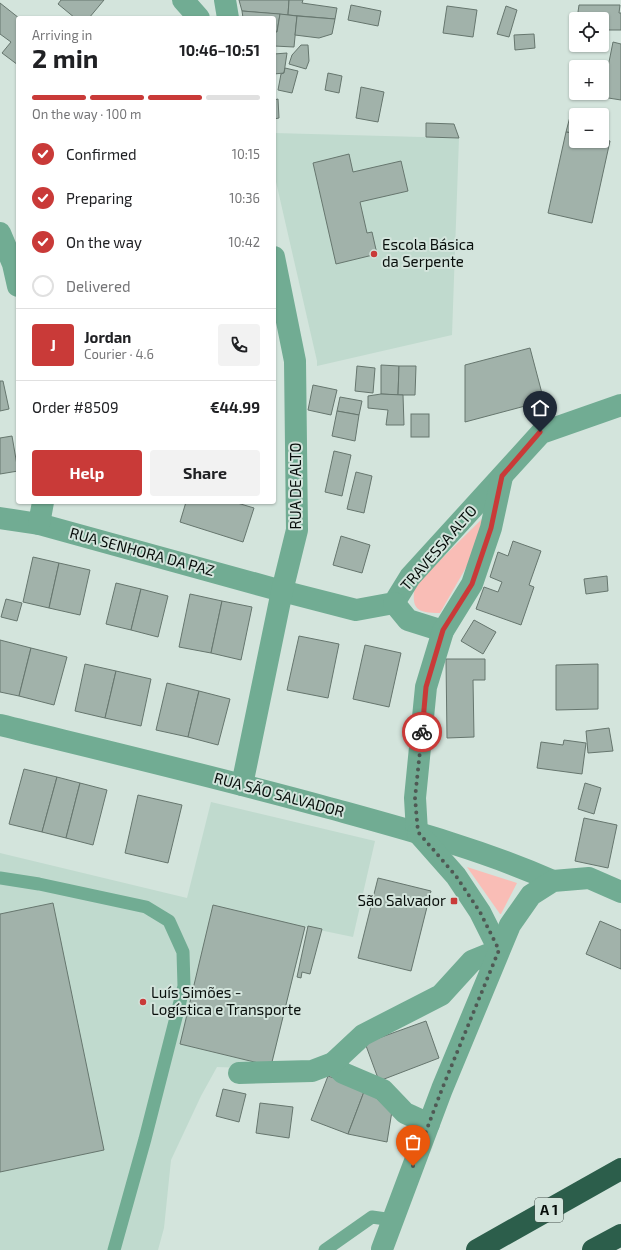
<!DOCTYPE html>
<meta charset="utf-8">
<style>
:root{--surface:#fff;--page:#f2f2f2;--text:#202124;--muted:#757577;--line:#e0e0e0;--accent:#c93a38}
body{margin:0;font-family:"Exo 2",sans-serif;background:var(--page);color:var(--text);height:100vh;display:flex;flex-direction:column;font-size:15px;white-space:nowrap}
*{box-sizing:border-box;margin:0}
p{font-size:13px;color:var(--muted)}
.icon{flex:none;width:22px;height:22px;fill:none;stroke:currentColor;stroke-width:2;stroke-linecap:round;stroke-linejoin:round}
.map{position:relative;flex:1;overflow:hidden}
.side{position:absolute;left:16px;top:16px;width:260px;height:488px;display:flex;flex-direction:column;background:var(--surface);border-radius:4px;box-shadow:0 1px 3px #0004}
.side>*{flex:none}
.fabs{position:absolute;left:569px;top:12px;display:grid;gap:8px}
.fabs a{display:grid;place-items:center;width:40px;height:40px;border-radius:4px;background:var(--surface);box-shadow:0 1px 3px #0004;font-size:20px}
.pin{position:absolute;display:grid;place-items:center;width:34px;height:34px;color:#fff;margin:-41px -17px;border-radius:50% 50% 50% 0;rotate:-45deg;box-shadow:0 0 4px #0007}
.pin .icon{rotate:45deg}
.courier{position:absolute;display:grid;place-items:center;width:40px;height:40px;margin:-20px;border:3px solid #c93a38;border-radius:50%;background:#fff;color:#222;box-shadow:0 1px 5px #0007}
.overview em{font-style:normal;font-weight:700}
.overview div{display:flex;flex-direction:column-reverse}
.overview{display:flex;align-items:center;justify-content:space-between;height:68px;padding:0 16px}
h1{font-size:26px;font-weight:700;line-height:30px}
.bar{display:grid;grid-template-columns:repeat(4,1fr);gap:6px 4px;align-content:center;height:48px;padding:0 16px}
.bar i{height:5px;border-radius:3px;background:var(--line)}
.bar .on{background:var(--accent)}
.bar p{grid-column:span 4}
.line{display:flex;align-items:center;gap:10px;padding:0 16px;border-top:1px solid var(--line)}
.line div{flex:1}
.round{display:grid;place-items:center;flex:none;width:42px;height:42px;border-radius:4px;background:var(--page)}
ol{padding:0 16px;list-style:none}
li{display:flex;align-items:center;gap:12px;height:44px}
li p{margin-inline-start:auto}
li .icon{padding:4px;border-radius:50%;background:var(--accent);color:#fff;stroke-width:4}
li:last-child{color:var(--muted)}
li i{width:22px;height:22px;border:2px solid var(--line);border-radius:50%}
.button{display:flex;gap:8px;margin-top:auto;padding:8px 16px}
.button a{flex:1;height:46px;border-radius:4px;background:var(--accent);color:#fff;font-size:16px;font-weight:700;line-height:46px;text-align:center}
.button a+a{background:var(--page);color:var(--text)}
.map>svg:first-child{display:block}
</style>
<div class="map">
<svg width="621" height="1250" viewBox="0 0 621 1250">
<rect width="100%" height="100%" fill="#d3e4dc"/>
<g fill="#c0dace">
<path d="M274 133 459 138 452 335 317 366V361L274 173Z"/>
<path d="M211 802 375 841 353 937 305 927 271 1069 217 1067 201 1096 171 1160 164 1228 158 1250H0V853L187 898Z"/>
</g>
<g fill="#f9bdb6">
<path d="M488 513 476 550 440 613C416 613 411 609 415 585Z"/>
<path d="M467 867 517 883 501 914H500Z"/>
</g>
<g fill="#a1b2aa" stroke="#66766e">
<path d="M61 0H104L89 18H75L58 4Z"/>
<path d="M239 0H289L288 15 242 11Z"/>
<path d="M289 0H303L302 3 337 8 335 19 288 15Z"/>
<path d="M0 3 19 18 18 65 2 53 11 42 0 34Z"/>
<path d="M351 5 381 11 378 26 348 20Z"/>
<path d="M579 5H620L619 13H621V30H602V19H577Z"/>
<path d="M447 6 477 10 473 37 443 33Z"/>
<path d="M506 6 517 10 509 37 497 34Z"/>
<path d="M242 11 280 14 277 32H274V18H243Z"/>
<path d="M280 14 297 16 294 47 274 46V32H277Z"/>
<path d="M297 16 335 19 332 34 319 38 295 35Z"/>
<path d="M534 34 535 48 515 50 514 35Z"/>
<path d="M613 42 621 44V100L602 97Z"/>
<path d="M301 45H308L309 61 306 69 289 64 292 55Z"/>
<path d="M287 53 284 73 274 74V54Z"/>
<path d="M285 68 298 71 292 93 278 90 281 74 284 73Z"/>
<path d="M328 73 342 76 339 93 325 90Z"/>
<path d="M361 87 384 92 378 122 356 118Z"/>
<path d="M278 99 279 118 274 119V100Z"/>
<path d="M572 109 595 115H576V133L566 132Z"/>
<path d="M426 123 454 124 459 138 426 137Z"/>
<path d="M566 132 576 134V141H602V139L610 141 592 223 548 213Z"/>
<path d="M349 154 353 172 401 161 408 191 360 202 367 233 372 232 377 254 336 264 313 163Z"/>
<path d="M530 348 544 401 465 422V365Z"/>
<path d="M381 365 399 366 398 395 381 394Z"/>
<path d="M357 366 375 368 373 393 355 391Z"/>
<path d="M399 366H416L415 395H398Z"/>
<path d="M0 381H3L9 409 0 411Z"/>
<path d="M313 385 337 390 331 415 308 410Z"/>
<path d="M381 394 403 395 404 425H386L388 410 368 408V396Z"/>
<path d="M340 397 362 401 359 415 337 411Z"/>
<path d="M337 411 359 415 355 441 332 436Z"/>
<rect x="411" y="414" width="18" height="23"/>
<path d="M12 436 18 471 0 474V438Z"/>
<path d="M334 451 351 455 342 496 325 492Z"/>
<path d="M356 472 372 476 364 513 347 509Z"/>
<path d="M186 502H234L254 508 243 542 180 522Z"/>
<path d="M341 536 370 545 362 573 333 565Z"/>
<path d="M513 541 541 551 529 585 534 587 521 625 476 609 484 587 498 592 502 582 490 577 498 552 508 556Z"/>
<path d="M33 557 59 563 49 608 23 602Z"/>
<path d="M59 563 90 570 80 615 49 608Z"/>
<path d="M607 576 608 591 586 594 584 579Z"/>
<path d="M116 583 141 589 131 630 106 624Z"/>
<path d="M141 589 168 596 158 637 131 630Z"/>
<path d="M190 594 222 601 211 653 179 647Z"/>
<path d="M6 599 22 603 17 621 1 617Z"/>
<path d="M222 601 252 607 241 660 211 653Z"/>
<path d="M474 620 496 632 483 654 461 641Z"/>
<path d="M299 636 339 644 328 698 287 690Z"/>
<path d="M0 640 31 648 19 696 0 692Z"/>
<path d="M365 645 401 653 389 707 353 699Z"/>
<path d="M31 648 67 657 54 705 19 696Z"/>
<path d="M446 659H485V680H473L474 737 447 738Z"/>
<path d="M85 664 116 671 105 718 75 711Z"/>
<path d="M598 664V709L556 710V665Z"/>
<path d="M116 671 151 679 141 726 105 718Z"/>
<path d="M167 683 199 691 188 737 156 730Z"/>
<path d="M199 691 230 699 218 745 188 737Z"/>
<path d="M609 728 613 751 588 753 586 731Z"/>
<path d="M564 740 586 743 582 774 537 768 541 742 563 745Z"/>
<path d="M24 769 57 777 42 832 9 824Z"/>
<path d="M57 777 80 783 66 838 42 832Z"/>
<path d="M80 783 107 790 93 845 66 838Z"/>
<path d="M585 783 601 788 594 814 578 809Z"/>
<path d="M138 795 182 805 168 863 125 853Z"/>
<path d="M584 818 617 825 608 868 575 861Z"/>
<path d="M378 878 431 891 411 971 358 958Z"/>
<path d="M53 903 104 1150 0 1172V914Z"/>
<path d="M213 905 305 927 271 1066 180 1044Z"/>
<path d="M600 921 621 930V969L586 954Z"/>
<path d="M308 926 322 929 310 974 302 972 301 978 297 977Z"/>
<path d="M426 1021 439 1058 379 1081 365 1043Z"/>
<path d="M328 1076 365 1089 348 1134 311 1120Z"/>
<path d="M223 1089 246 1094 239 1122 216 1116Z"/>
<path d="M365 1089 392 1111 387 1142 348 1134Z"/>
<path d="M260 1103 293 1107 289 1138 256 1133Z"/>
</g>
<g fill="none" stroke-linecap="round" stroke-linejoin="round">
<g stroke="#71ac93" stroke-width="13">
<path d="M0 878 39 884 146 907 169 921 183 952 184 986 145 1139 114 1250"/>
<path d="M325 1250 372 1217 393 1220"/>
</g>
<g stroke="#71ac93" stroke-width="22">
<path d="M183 0 199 18"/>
<path d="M225 0 228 18"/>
<path d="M0 233 13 264 18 286"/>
<path d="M0 518 39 524 282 591 356 610 394 603 410 577 541 433 621 405"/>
<path d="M39 524 43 502"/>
<path d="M394 603 408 620 443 631"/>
<path d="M0 725C110 752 220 778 329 808 405 829 481 849 553 881"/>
<path d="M242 785 282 591 297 530 295 361 274 257"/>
<path d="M417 832 415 798 426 687 443 631 472 584 491 528 502 477"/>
<path d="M333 1063 343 1073 383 1090 405 1113 429 1124"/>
<path d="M239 1073 312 1071 333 1063 363 1035 441 995 472 961 499 950 480 912 456 876 418 833"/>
</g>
<path stroke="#71ac93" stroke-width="22" d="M382 1249 442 1089 510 925 531 895 553 881 589 878 621 892"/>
<g stroke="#2c5e4b" stroke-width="22">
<path d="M477 1250 621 1169"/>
<path d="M593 1250 621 1235"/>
</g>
</g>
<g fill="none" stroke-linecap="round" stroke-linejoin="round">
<path stroke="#4f5954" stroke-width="4" stroke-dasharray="0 7.2" d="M413 1166 442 1089 499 950 480 912 456 876 418 832 415 798 422 732"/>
<path stroke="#c93a38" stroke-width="5" d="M422 732 426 687 443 630 472 584 491 528 502 476 540 432"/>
</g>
<g fill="#c93a38" stroke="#d3e4dc" stroke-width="1.5">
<circle cx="374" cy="254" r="4"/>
<rect x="450" y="897" width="8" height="8" rx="2"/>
<circle cx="143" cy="1002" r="4"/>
</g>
<g text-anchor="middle" stroke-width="4" stroke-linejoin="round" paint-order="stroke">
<rect fill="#d3e4dc" stroke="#454e4a" stroke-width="1" x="535" y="1198" width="28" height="24" rx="3"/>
<g font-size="14" font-weight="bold" fill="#080e0b">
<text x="549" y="1215">A 1</text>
</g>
<g font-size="15" fill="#080e0b" stroke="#d3e4dc" text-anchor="start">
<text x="382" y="250">Escola Básica<tspan x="382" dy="17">da Serpente</tspan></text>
<text x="446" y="906" text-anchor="end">São Salvador</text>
<text x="151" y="998">Luís Simões -<tspan x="151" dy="17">Logística e Transporte</tspan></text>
</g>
<g font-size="15" fill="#080e0b" stroke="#d3e4dc">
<text transform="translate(296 486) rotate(-90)" y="5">RUA DE ALTO</text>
<text transform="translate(439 548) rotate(-49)" y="5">TRAVESSA ALTO</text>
<text transform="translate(142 552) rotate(15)" y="5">RUA SENHORA DA PAZ</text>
<text transform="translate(279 795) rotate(15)" y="5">RUA SÃO SALVADOR</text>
</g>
</g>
</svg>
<div class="fabs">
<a><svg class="icon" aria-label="locate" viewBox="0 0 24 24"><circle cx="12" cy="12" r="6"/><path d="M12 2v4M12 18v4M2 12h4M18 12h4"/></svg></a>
<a>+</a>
<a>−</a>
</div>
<div class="pin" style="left:413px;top:1166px;background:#ea580c"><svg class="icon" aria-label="bag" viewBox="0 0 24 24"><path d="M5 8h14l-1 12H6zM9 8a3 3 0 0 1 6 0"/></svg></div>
<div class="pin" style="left:540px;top:432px;background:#1f2937"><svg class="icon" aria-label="home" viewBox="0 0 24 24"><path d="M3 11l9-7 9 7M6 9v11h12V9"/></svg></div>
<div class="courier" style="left:422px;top:732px"><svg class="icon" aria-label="bike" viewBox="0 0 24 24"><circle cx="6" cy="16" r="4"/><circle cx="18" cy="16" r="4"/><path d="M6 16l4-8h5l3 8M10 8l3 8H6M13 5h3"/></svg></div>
<section class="side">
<div class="overview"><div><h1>2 min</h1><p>Arriving in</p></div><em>10:46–10:51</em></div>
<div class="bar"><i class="on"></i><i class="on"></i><i class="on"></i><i></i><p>On the way · 100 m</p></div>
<ol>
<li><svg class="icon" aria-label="check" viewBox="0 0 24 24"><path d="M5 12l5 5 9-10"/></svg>Confirmed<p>10:15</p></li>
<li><svg class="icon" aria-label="check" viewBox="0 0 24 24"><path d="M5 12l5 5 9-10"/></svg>Preparing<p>10:36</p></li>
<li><svg class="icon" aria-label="check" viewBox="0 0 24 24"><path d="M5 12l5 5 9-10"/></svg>On the way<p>10:42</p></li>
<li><i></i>Delivered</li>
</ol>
<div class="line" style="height:72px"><b class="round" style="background:var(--accent);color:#fff">J</b><div><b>Jordan</b><p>Courier · 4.6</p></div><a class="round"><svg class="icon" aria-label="phone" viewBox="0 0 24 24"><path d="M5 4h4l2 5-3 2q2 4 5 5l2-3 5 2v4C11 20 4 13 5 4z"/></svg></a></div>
<div class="line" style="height:52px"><div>Order #8509</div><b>€44.99</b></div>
<div class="button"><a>Help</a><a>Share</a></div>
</section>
</div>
